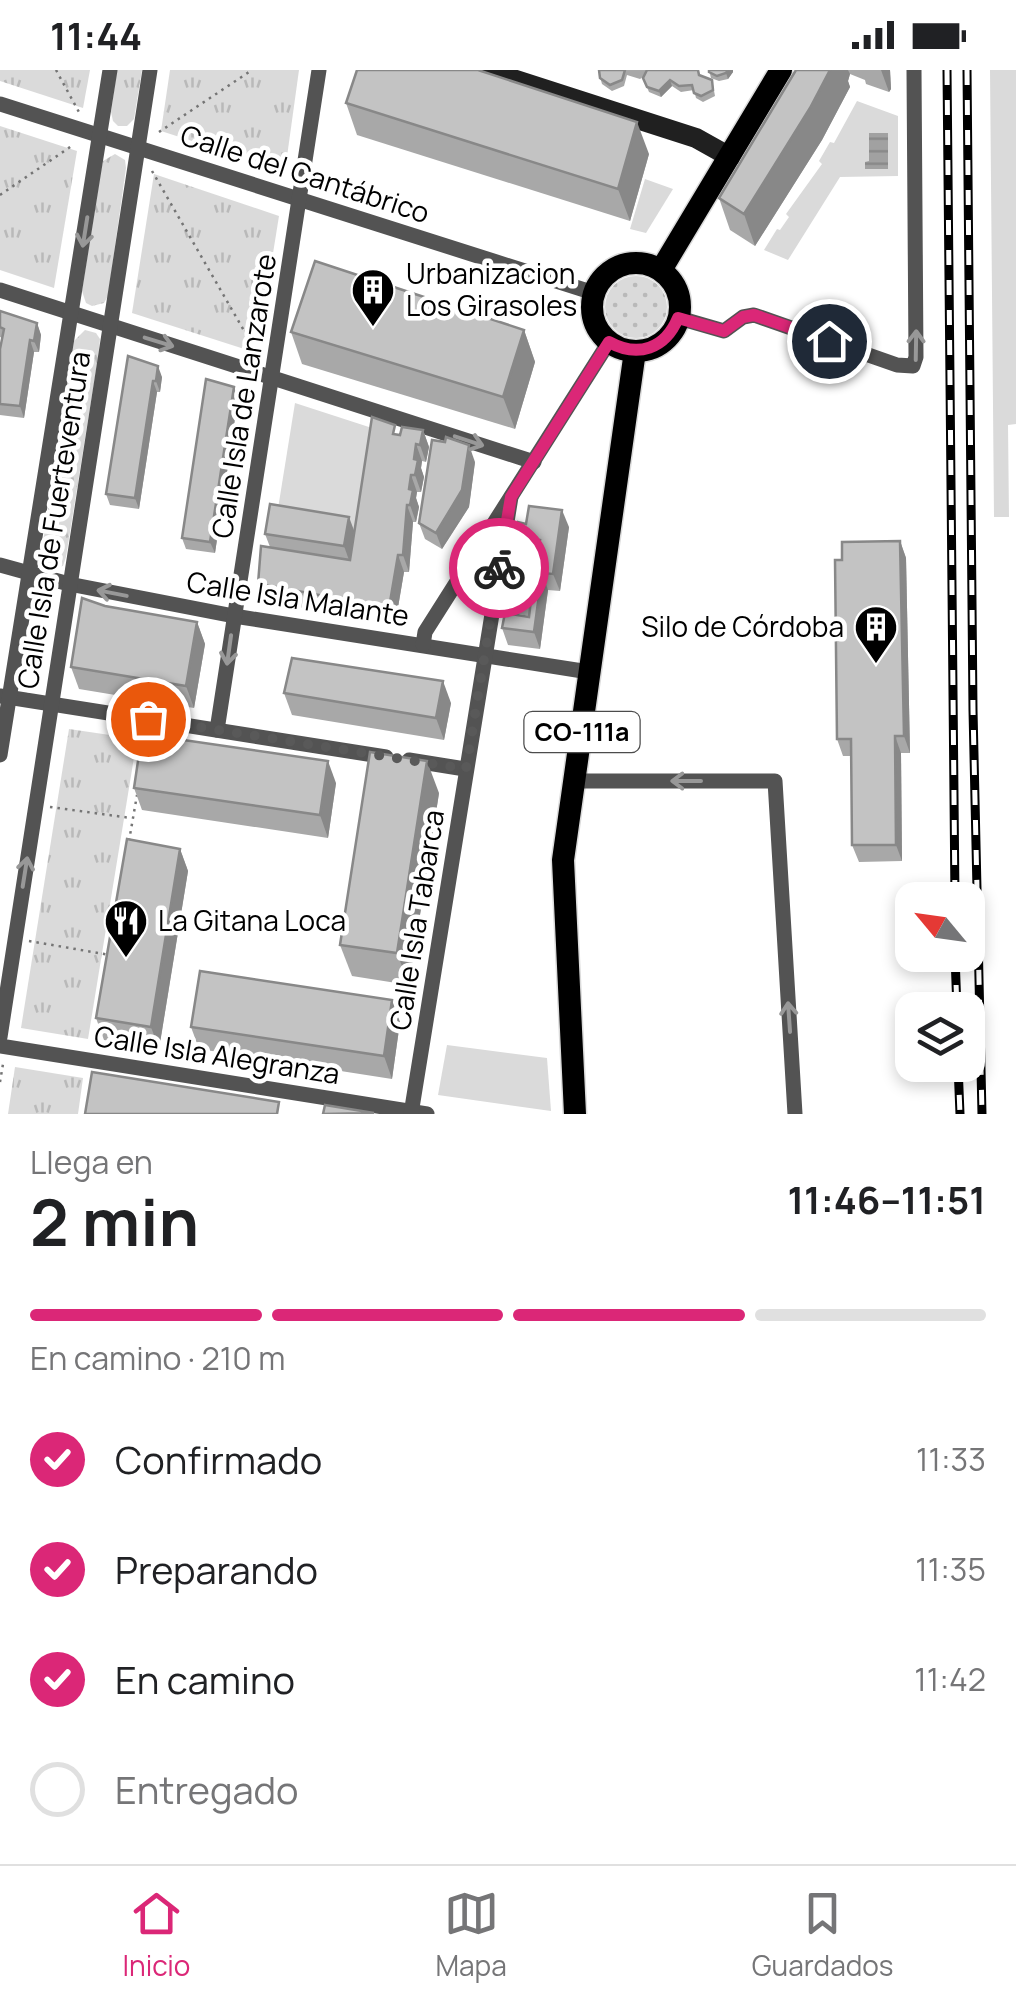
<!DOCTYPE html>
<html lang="es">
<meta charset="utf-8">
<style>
:root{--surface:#fff;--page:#f6f6f6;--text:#202124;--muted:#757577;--line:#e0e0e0;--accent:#db2777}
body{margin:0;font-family:Manrope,sans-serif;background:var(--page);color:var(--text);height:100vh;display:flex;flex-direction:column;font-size:38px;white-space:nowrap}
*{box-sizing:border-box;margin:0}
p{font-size:32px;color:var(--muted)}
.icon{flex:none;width:55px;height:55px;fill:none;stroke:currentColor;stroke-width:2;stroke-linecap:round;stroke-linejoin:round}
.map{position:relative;height:1044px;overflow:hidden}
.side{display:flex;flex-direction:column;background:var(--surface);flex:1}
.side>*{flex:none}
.needle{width:65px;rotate:299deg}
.controls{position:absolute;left:895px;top:812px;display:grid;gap:20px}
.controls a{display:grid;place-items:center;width:90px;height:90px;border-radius:20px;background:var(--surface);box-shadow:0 5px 15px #0003;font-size:50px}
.pin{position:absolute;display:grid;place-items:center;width:85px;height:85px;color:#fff;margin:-42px;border:5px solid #fff;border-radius:50%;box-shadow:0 2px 10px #0007}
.courier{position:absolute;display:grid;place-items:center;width:100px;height:100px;margin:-50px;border:8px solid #db2777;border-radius:50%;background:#fff;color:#222;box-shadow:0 2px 12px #0007}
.overview em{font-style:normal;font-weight:700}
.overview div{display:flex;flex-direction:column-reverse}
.overview{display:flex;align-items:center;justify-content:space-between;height:170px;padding:0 30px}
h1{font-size:65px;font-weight:700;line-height:75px}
.bar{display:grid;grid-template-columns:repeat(4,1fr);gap:15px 10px;align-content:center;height:120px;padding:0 30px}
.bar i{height:12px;border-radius:8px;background:var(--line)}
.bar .selected{background:var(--accent)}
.bar p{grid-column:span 4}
ol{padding:0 30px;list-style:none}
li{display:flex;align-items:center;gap:30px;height:110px}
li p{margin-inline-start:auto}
li .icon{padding:10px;border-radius:50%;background:var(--accent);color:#fff;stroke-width:4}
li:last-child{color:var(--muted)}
li i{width:55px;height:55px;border:5px solid var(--line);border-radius:50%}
.status{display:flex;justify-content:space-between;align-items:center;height:70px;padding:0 50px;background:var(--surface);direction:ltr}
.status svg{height:28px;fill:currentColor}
.menu{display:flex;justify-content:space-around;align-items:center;height:140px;border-top:2px solid var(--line);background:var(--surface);font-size:28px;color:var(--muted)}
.menu a{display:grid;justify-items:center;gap:5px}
.menu .selected{color:var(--accent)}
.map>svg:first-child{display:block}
</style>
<div class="status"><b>11:44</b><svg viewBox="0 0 49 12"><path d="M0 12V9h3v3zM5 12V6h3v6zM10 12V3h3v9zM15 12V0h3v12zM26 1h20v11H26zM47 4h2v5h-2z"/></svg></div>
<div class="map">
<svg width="1016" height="1044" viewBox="0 0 1016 1044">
<defs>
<pattern id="grass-dots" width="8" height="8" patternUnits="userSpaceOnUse" patternTransform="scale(2.5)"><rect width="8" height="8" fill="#dadada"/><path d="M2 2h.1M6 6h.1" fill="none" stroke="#b9b9b9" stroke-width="1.8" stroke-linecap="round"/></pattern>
<pattern id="park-tufts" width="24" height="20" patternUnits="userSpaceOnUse" patternTransform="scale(2.5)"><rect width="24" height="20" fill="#dadada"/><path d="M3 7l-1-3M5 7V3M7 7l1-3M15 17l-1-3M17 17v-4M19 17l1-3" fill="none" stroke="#b9b9b9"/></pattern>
<pattern id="water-rules" width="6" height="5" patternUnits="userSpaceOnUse" patternTransform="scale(2.5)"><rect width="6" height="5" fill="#a1a1a1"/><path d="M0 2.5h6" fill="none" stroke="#898989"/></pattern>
</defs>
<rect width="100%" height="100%" fill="#fff"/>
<circle fill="url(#grass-dots)" cx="636" cy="237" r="31"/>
<g fill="url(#park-tufts)">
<path d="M0 0H90L83 38 0 11Z"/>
<path d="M117 0H142L134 49 127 56H118L113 51 111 42Z"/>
<path d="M170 0H299L285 101 161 61Z"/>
<path d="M0 56 77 81 54 218 0 200Z"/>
<path d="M115 84 125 90 126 98 108 226 104 233 92 236 86 233 82 221 101 100 103 91Z"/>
<path d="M154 104 279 146 257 283 132 243Z"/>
<path d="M85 260 96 263 100 269 98 288 66 487 63 496 51 499 45 497 41 485 74 271Z"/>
<path d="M69 659 137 669 88 969 21 958Z"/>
<path d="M15 997 83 1008 78 1044H8Z"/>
</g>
<g fill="#dadada">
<path d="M990 0H1016V354L1008 355 1009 447H994Z"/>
<path d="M857 31 898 46V106L840 107 788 190 764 180 777 159 780 160 789 147 786 144 822 94 819 91 830 72 834 73Z"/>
<path d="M645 109 673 119 646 163 630 159Z"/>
<path d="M295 333 372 358 355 463 276 451Z"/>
<path d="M447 975 547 988 551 1041 438 1025Z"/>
</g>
<path fill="url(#water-rules)" d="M869 63H888V99H865V92L869 91Z"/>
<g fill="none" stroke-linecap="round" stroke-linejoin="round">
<g stroke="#dbdbdb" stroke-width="25">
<g id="primary">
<circle cx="636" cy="237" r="44"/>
<path d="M661 200 781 0"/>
<path d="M575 1044 563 790 635 281"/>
</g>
</g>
<g stroke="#757575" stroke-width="2.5" stroke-dasharray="2.5 5" stroke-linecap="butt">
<path d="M56 0 80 44"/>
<path d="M159 62 252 0"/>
<path d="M152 101 258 285"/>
<path d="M0 125 73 75"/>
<path d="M50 737 131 748"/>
<path d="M129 771 137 725"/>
<path d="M29 871 110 885"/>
<path d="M97 974 100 957"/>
<path d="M0 1012 3 994"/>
</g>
<g stroke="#535353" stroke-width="15">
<path d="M0 34 594 223"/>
<path d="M0 220 534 392"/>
<path d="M679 248 724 261 743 247 754 245 897 295 913 296 916 287 914 0"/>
<path d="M0 495 69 514 234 546 589 602"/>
<path d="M423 575 425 562 609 272"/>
<path d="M0 626 386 687"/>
<path d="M217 660 319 0"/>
<path d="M0 685 110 0"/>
<path d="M409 690 465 699"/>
<path d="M576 711H775L795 1044"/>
<path d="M0 967 150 0"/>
<path d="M0 976 427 1044"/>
<path d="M411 1044 511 427"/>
</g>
<path stroke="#202020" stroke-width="20" d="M485 0 696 68 730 87"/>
<use href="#primary" stroke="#000" stroke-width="22"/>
<g stroke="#000" stroke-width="9">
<g id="rail">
<path d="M947 0 955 830"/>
<path d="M967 0 973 640 982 1044"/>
<path d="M955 885 957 940"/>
<path d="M958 995 960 1044"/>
</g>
</g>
<use href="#rail" stroke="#fff" stroke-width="5" stroke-dasharray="15" stroke-linecap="butt"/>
</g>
<g fill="#a8a8a8">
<path d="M598 0H698L700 6 712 10 715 26 703 32 696 28 694 20 681 22 672 16 661 27 649 22 643 8 644 6 640 9 627 5 624 16 612 21 602 14Z"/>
<path d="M709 0H733V2L728 9 719 11 711 8Z"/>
<path d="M796 0H890L891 19 889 22 866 14 865 10 850 4 848 11 850 17 822 70 755 176 730 160 719 128Z"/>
<path d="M346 33 649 84 630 151 357 65Z"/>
<path d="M0 241 37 253 41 265 39 282H34L24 348 0 345V279L2 268 0 267Z"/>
<path d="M524 260 535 292 515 359 302 294 291 262Z"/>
<path d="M128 286 162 307 160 322H157L139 439 110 435 106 424Z"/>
<path d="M238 328 215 483 186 479 182 468Z"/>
<path d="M423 360 429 377 426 392 422 391 421 398 424 407 421 422H417L416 428 419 437 416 452H413L409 502H404L395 555 293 536V539L281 537 280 533 264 531 258 514 270 477 265 464 354 462 398 365Z"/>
<path d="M475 392 469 437 442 479 425 469 419 453Z"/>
<path d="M569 457 560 521 548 520 540 579 508 575 502 558 529 546 514 543 507 527 533 516 518 513 512 496 537 485 523 482 517 466Z"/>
<path d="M900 471 906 488 910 683H901L902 791 859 792 852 775V686H843L837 669 842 490Z"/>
<path d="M105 536 197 552 205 574 194 638 79 619 71 597Z"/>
<path d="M284 623 451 633 444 670 292 645Z"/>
<path d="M336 713 328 768 142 740 134 718Z"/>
<path d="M439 723 409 915 352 906 340 875Z"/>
<path d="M180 779 188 801 159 979 104 970 96 948Z"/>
<path d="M400 952 392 1009 199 979 191 957Z"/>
</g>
<g fill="#888">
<path d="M728 0H733V2L728 9 726 3Z"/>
<path d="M830 0H848L850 4 848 11 850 17 822 70 755 176 744 144Z"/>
<path d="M881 0H890L891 19 889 22Z"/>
<path d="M670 10 672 16 661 27 659 21Z"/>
<path d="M637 52 649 84 630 151 618 119Z"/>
<path d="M37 253 41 265 39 282 34 271Z"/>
<path d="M524 260 535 292 515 359 503 327Z"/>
<path d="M30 270 34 282 24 348 20 336Z"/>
<path d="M158 296 162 307 160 322 156 311Z"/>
<path d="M153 311 157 322 139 439 135 428Z"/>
<path d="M234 317 238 328 215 483 210 472Z"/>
<path d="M423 360 429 377 426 392 420 375Z"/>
<path d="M416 374 422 391 421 398 424 407 421 422 415 405 414 389Z"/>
<path d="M469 375 475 392 469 437 442 479 436 463Z"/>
<path d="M411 405 417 422 416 428 419 437 416 452 410 435 409 419Z"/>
<path d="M407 435 413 452 409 502 403 485Z"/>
<path d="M562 440 569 457 560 521 553 504Z"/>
<path d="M349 447 355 463 350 493 344 476Z"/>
<path d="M900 471 906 488 910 683 904 666Z"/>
<path d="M398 485 404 502 395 555 389 538Z"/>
<path d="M542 503 548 520 540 579 534 562Z"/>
<path d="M197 552 205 574 194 638 186 616Z"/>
<path d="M443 611 451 633 444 670 436 648Z"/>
<path d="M895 666 901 683 902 791 896 775Z"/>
<path d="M328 691 336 713 328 768 320 745Z"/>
<path d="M427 691 439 723 409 915 397 883Z"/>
<path d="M180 779 188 801 159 979 151 957Z"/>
<path d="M392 930 400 952 392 1009 384 986Z"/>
</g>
<g fill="#c3c3c3" stroke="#888" stroke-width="2.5">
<path d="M357 0H478L637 52 618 119 346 33Z"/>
<path d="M599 0H625L622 10 610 15 600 8Z"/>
<path d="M647 0H698L699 5 712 10 713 20 701 26 694 23 692 15 679 16 670 10 659 21 647 17 643 8Z"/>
<path d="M709 0H728L726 3 717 6 709 2Z"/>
<path d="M796 0H830L810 38 744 144 719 128Z"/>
<path d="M315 191 524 260 503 327 291 262Z"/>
<path d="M0 241 37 253 34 271 30 270 20 336 0 334V279L4 259 0 257Z"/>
<path d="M128 286 158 296 156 311H153L135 428 106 424Z"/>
<path d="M206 309 234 317 210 472 182 468Z"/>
<path d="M372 347 395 355 393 364 400 365 402 357 423 360 420 375 416 374 414 389 418 390 415 405H411L409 419 413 420 410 435H407L403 485H398L389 538 287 519V522L275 520 276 517 258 514 261 476 350 490Z"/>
<path d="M446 367 469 375 462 420 436 463 419 453 432 370 445 372Z"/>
<path d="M270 434 349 447 344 476 265 464Z"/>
<path d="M529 436 562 440 553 504 542 503 534 562 502 558 505 543 529 547 531 530 507 527 509 513 533 517 535 500 512 496 514 483 537 486 540 470 517 466 518 452 526 454Z"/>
<path d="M900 471 904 666H895L896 775H852L851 669H837L835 490H842V472Z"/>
<path d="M82 528 105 536 197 552 186 616 71 597Z"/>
<path d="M292 588 443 611 436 648 284 623Z"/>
<path d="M142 664 328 691 320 745 134 718Z"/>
<path d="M370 682 427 691 397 883 340 875Z"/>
<path d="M127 769 180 779 151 957 96 948Z"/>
<path d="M200 901 392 930 384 986 191 957Z"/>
<path d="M92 1002 279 1032 277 1044H85Z"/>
<path d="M325 1035 374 1043 323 1044Z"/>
</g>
<defs><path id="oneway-shaft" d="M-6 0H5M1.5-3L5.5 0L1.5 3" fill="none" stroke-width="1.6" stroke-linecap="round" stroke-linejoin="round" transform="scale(2.5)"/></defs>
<g stroke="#989898">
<use href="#oneway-shaft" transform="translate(85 162) rotate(99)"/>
<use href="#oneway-shaft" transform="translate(159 272) rotate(17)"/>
<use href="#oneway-shaft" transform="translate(916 275) rotate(-89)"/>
<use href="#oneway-shaft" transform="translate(469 371) rotate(18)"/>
<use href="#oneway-shaft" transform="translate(112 523) rotate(-169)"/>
<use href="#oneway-shaft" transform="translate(229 580) rotate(98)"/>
<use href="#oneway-shaft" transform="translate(686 711) rotate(-180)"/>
<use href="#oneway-shaft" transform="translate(25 802) rotate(-81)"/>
<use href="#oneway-shaft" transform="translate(789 947) rotate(-94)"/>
</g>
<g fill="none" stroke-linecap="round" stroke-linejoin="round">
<path stroke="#595959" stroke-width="10" stroke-dasharray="0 18" d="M148 649 466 699 499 498"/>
<path stroke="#db2777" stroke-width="12" d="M499 498 511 427 609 272C638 288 665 279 678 248L724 261 743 247 754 245 829 271"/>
</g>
<defs>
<g id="building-pin" transform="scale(2.25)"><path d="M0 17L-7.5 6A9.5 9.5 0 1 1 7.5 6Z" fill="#000" stroke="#fff"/><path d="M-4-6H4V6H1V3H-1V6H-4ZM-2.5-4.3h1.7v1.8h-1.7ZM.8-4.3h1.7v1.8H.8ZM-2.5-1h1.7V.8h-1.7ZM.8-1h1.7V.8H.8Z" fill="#fff"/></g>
<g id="restaurant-pin" transform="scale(2.25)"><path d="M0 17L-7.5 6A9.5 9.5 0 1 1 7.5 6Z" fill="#000" stroke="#fff"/><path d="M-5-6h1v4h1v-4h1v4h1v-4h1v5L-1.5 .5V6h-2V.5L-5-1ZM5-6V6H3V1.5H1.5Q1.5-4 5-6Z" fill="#fff"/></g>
</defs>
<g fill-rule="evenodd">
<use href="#building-pin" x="373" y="220"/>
<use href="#building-pin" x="876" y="557"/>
<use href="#restaurant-pin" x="126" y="851"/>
</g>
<g text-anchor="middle" stroke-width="9" stroke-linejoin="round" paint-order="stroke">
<rect fill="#fff" stroke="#4c4c4c" stroke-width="2.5" x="524.5" y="642" width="115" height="40" rx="8"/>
<g font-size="25" font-weight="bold" fill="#000">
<text x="582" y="671">CO-111a</text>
</g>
<g font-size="28" fill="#000" stroke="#fff">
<text transform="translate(305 104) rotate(18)" y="10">Calle del Cantábrico</text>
<text transform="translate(244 326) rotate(-81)" y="10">Calle Isla de Lanzarote</text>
<text transform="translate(54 450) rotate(-81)" y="10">Calle Isla de Fuerteventura</text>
<text transform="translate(298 529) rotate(9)" y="10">Calle Isla Malante</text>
<text transform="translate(417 850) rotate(-81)" y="10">Calle Isla Tabarca</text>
<text transform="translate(217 985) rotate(9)" y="10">Calle Isla Alegranza</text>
</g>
<g font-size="28" fill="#000" stroke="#fff" text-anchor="start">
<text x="406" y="214">Urbanizacion<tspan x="406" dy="32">Los Girasoles</tspan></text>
<text x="844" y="567" text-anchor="end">Silo de Córdoba</text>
<text x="158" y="861">La Gitana Loca</text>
</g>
</g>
</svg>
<div class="controls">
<a><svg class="needle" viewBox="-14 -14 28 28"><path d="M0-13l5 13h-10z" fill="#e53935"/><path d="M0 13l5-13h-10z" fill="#757577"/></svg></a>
<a><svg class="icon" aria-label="layers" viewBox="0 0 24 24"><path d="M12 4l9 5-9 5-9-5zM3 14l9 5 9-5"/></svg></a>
</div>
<div class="pin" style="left:148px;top:649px;background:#ea580c"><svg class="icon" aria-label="bag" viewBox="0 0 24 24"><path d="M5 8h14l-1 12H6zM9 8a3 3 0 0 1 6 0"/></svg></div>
<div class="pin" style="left:829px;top:271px;background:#1f2937"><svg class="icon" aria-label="home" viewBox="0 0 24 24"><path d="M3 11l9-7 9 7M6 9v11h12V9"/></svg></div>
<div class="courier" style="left:499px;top:498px"><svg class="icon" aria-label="bike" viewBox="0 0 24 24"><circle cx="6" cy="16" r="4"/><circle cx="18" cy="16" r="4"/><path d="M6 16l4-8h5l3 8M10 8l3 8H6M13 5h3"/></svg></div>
</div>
<section class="side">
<div class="overview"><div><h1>2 min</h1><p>Llega en</p></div><em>11:46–11:51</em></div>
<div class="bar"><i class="selected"></i><i class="selected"></i><i class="selected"></i><i></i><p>En camino · 210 m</p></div>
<ol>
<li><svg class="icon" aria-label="check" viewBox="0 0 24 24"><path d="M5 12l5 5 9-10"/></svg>Confirmado<p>11:33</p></li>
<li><svg class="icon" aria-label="check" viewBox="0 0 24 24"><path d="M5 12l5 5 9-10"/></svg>Preparando<p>11:35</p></li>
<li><svg class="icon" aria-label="check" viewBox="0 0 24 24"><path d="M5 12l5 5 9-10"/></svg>En camino<p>11:42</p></li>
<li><i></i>Entregado</li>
</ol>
</section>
<nav class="menu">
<a class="selected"><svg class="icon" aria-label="home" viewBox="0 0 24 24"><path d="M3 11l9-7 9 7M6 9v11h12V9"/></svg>Inicio</a>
<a><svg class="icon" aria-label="map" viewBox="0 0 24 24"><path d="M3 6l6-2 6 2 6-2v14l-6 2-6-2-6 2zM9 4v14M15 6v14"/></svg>Mapa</a>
<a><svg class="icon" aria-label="saved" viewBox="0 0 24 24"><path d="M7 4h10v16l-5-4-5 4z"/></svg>Guardados</a>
</nav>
